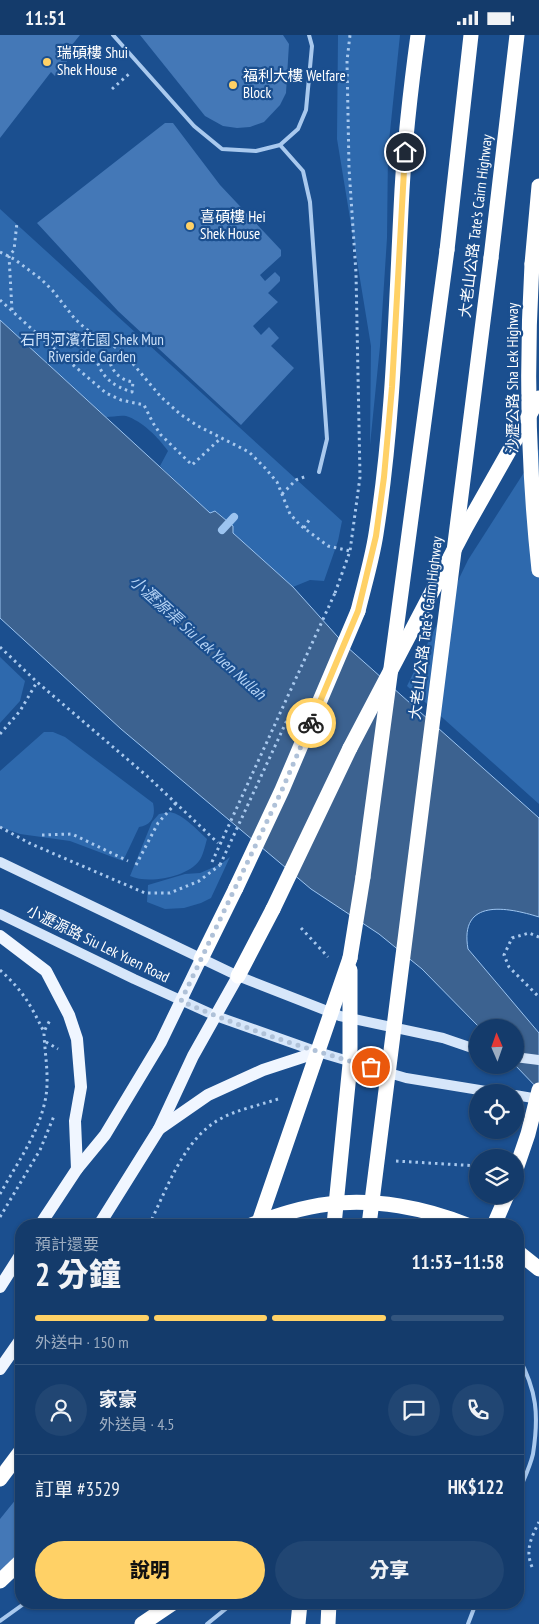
<!DOCTYPE html>
<html lang="zh-TW">
<meta charset="utf-8">
<style>
:root{--surface:#143b6b;--page:#214673;--text:#f1f3f6;--muted:#9dadc1;--line:#33557e;--accent:#ffd166}
body{margin:0;font-family:"PT Sans Narrow","Noto Sans TC",sans-serif;background:var(--page);color:var(--text);height:100vh;display:flex;flex-direction:column;font-size:19px;white-space:nowrap}
*{box-sizing:border-box;margin:0}
p{font-size:16px;color:var(--muted)}
.icon{flex:none;width:28px;height:28px;fill:none;stroke:currentColor;stroke-width:2;stroke-linecap:round;stroke-linejoin:round}
.map{position:relative;flex:1;overflow:hidden}
.sheet{position:absolute;left:15px;top:1184px;width:509px;height:390px;display:flex;flex-direction:column;background:var(--surface);border-radius:20px;box-shadow:0 1px 4px #0004,0 0 0 1px var(--line)}
.sheet>*{flex:none}
.needle{width:32px;rotate:358deg}
.fabs{position:absolute;left:469px;top:984px;display:grid;gap:10px}
.fabs a{display:grid;place-items:center;width:55px;height:55px;border-radius:50%;background:var(--surface);box-shadow:0 1px 4px #0004,0 0 0 1px var(--line);font-size:25px}
.pin{position:absolute;display:grid;place-items:center;width:42px;height:42px;color:#fff;margin:-21px;border:2px solid #fff;border-radius:50%;box-shadow:0 1px 5px #0007}
.courier{position:absolute;display:grid;place-items:center;width:50px;height:50px;margin:-25px;border:4px solid #ffd166;border-radius:50%;background:#fff;color:#222;box-shadow:0 1px 6px #0007}
.headline em{font-style:normal;font-weight:800}
.headline div{display:flex;flex-direction:column-reverse}
.headline{display:flex;align-items:center;justify-content:space-between;height:85px;padding:0 20px}
h1{font-size:32px;font-weight:800;line-height:38px}
.bar{display:grid;grid-template-columns:repeat(4,1fr);gap:8px 5px;align-content:center;height:60px;padding:0 20px}
.bar i{height:6px;border-radius:4px;background:var(--line)}
.bar .current{background:var(--accent)}
.bar p{grid-column:span 4}
.line{display:flex;align-items:center;gap:12px;padding:0 20px;border-top:1px solid var(--line)}
.line div{flex:1}
.round{display:grid;place-items:center;flex:none;width:52px;height:52px;border-radius:26px;background:var(--page)}
.cta{display:flex;gap:10px;margin-top:auto;padding:10px 20px}
.cta a{flex:1;height:58px;border-radius:30px;background:var(--accent);color:#111;font-size:20px;font-weight:800;line-height:58px;text-align:center}
.cta a+a{background:var(--page);color:var(--text)}
.status{display:flex;justify-content:space-between;align-items:center;height:35px;padding:0 25px;background:var(--surface);direction:ltr}
.status svg{height:14px;fill:currentColor}
.map>svg:first-child{display:block}
</style>
<div class="status"><b>11:51</b><svg viewBox="0 0 49 12"><path d="M0 12V9h3v3zM5 12V6h3v6zM10 12V3h3v9zM15 12V0h3v12zM26 1h20v11H26zM47 4h2v5h-2z"/></svg></div>
<div class="map">
<svg width="539" height="1589" viewBox="0 0 539 1589">
<rect width="100%" height="100%" fill="#1b4f8f"/>
<g fill="#2e69ad">
<path d="M338 0H400L388 116 387 203 380 311 370 410 371 311 337 104Z"/>
<path d="M0 174 342 486 338 506 324 546 310 545 293 552 233 498V491L216 476 210 478 160 431 168 416C158 402 142 386 126 381 120 380 112 382 106 382L0 285Z"/>
<path d="M539 414V769L407 651 468 525Z"/>
<path d="M0 622 25 646 20 666 0 688Z"/>
<path d="M44 697H53L65 702 153 768C156 781 152 790 139 792L123 826 70 806 20 799 0 792V736Z"/>
<path d="M170 777C184 780 196 794 207 804 205 811 203 821 199 826 186 843 148 849 130 841L152 787 159 779Z"/>
<path d="M230 822 211 863 201 868 184 873 165 874 147 867 148 850 185 839 200 838 221 829Z"/>
</g>
<path fill="#3c6290" stroke="#9cc4f0" d="M0 285 197 466 210 478 215 476 233 491V498L293 552 346 611 539 783V882C507 872 459 863 468 914L539 998V1055L515 1030V992H479L422 934 379 899 311 854 121 694 0 583Z"/>
<g fill="none" stroke-linecap="round" stroke-linejoin="round">
<path stroke="#9cc4f0" stroke-width="8" d="M222 495 234 482"/>
</g>
<g fill="#4478b7">
<path d="M0 0H80L63 21 68 25 64 30 61 28 56 33 59 36 55 41 51 37 0 103Z"/>
<path d="M140 0H283L289 9 286 58 280 70 264 87 250 92 237 93 223 91 205 81Z"/>
<path d="M165 88H173L220 150 281 215V221L260 240 265 246 275 237 280 242V246L268 258 278 267 253 291 261 300 269 292 279 303 271 311 294 333 241 390 118 276 37 188Z"/>
<path d="M21 1458V1537L18 1534 0 1549V1484Z"/>
</g>
<g fill="none" stroke-linecap="round" stroke-linejoin="round">
<g stroke="#a9c9ee" stroke-width="3" stroke-dasharray="2.5 4" stroke-linecap="butt">
<path d="M112 54 129 39"/>
<path d="M0 217 14 224 41 244 53 256 75 284 86 294 123 317 161 362 180 379 198 391 249 417 265 433 277 447 290 479 300 490 328 511 350 516"/>
<path d="M0 265 45 306 106 358 121 365 144 370 153 388 161 400 192 430 221 403"/>
<path d="M12 275 9 221 14 215 17 187"/>
<path d="M67 324 97 326C103 344 114 351 132 357L133 347C120 345 111 336 109 323L124 319"/>
<path d="M282 459 296 445 307 441"/>
<path d="M304 493 311 482"/>
<path d="M335 558 350 516 360 442 356 238 349 133 347 26 350 0"/>
<path d="M0 612 37 647 147 741 218 808"/>
<path d="M0 699 20 676 37 647"/>
<path d="M0 792 29 808 145 858H170L199 846 220 830"/>
<path d="M42 800 72 799 128 826"/>
<path d="M136 830 158 788 176 768"/>
<path d="M301 893 328 922"/>
<path d="M539 902 529 898 512 903 504 920 509 932 539 962"/>
<path d="M0 935C24 957 30 969 44 997"/>
<path d="M46 1007 58 1014"/>
<path d="M396 1126 478 1131"/>
<path d="M0 1159C17 1128 40 1097 46 1061 49 1040 45 1020 44 999 44 995 48 989 50 985"/>
<path d="M0 1182 40 1115 54 1081"/>
<path d="M149 1190C167 1154 184 1102 222 1083 236 1075 264 1069 281 1063"/>
<path d="M532 1532C525 1515 531 1503 539 1487"/>
</g>
<g stroke="#a9c9ee" stroke-width="4">
<path d="M113 0 194 91 222 114 256 116 280 110 298 94 306 75 312 11 309 0"/>
<path d="M280 110 303 136 310 167 327 404 319 437"/>
<path d="M518 1321C537 1356 539 1380 533 1419 530 1432 523 1446 518 1459"/>
<path d="M0 1586 25 1568"/>
<path d="M207 1589 233 1568"/>
<path d="M468 1589 476 1568"/>
</g>
<g stroke="#d6e6fa" stroke-width="10">
<path d="M0 827 238 941 340 981 443 1003 478 1015"/>
<path d="M0 879 134 944 216 981 318 1017 406 1043 498 1058"/>
<path d="M515 1022 539 1025"/>
<path d="M515 1060 539 1064"/>
</g>
<g stroke="#f0f6ff" stroke-width="12">
<path d="M0 901 46 936 69 980 77 1004 81 1052 75 1086 77 1134"/>
<path d="M159 1094 208 1060 263 1035 318 1017"/>
<path d="M40 1190 77 1134 105 1100 161 1007 201 924"/>
<path d="M99 1190 159 1094 193 1021 238 941"/>
<path d="M0 1252 21 1219"/>
<path d="M0 1334 21 1304"/>
</g>
<g stroke="#fff" stroke-width="15">
<path d="M447 215 471 0"/>
<path d="M491 223 517 0"/>
<path d="M532 229 539 151"/>
<path d="M358 576C364 551 372 525 376 499 394 385 396 269 402 155 405 103 411 51 418 0"/>
<path d="M350 713 466 492 539 363"/>
<path d="M350 923 363 842"/>
<path d="M201 924 236 853"/>
<path d="M238 941 273 874"/>
<path d="M251 1190C276 1181 302 1172 329 1169 374 1163 425 1173 467 1190"/>
<path d="M494 1190 507 1160"/>
<path d="M518 1217 539 1234"/>
<path d="M0 1444 21 1416"/>
<path d="M0 1546 21 1526"/>
<path d="M142 1589 173 1568"/>
<path d="M298 1589 300 1568"/>
<path d="M328 1589 329 1568"/>
</g>
<g stroke="#a9c9ee" stroke-width="3" stroke-dasharray="2.5 4" stroke-linecap="butt">
<path d="M212 827 335 558"/>
<path d="M220 830 288 683"/>
</g>
<g stroke="#fff" stroke-width="15">
<path d="M532 229C526 331 528 433 539 535"/>
<path d="M363 842 447 215"/>
<path d="M236 853 282 755 358 576"/>
<path d="M273 874 350 713"/>
<path d="M515 1137 528 1099 539 1055"/>
<path d="M258 1190 350 923"/>
<path d="M334 1190 350 1029V935"/>
<path d="M369 1190 491 223"/>
</g>
</g>
<g fill="none" stroke-linecap="round" stroke-linejoin="round">
<path stroke="#afc1d8" stroke-width="5" stroke-dasharray="0 9" d="M311 688 282 755 181 966C242 993 306 1014 371 1032"/>
<path stroke="#ffd166" stroke-width="6" d="M311 688 358 576 376 501 384 442 392 352 405 117"/>
</g>
<g fill="#ffd166" stroke="#1b4f8f" stroke-width="2">
<circle cx="47" cy="27" r="5"/>
<circle cx="233" cy="50" r="5"/>
<circle cx="190" cy="191" r="5"/>
</g>
<g text-anchor="middle" stroke-width="4.5" stroke-linejoin="round" paint-order="stroke">
<g font-size="15" fill="#fff" stroke="#1b4f8f" text-anchor="start">
<text x="57" y="23">瑞碩樓 Shui<tspan x="57" dy="17">Shek House</tspan></text>
<text x="243" y="46">福利大樓 Welfare<tspan x="243" dy="17">Block</tspan></text>
<text x="200" y="187">喜碩樓 Hei<tspan x="200" dy="17">Shek House</tspan></text>
</g>
<g font-size="15" fill="#fff" stroke="#1b4f8f">
<text transform="translate(476 191) rotate(-83)" y="5">大老山公路 Tate's Cairn Highway</text>
<text transform="translate(513 343) rotate(-90)" y="5">沙瀝公路 Sha Lek Highway</text>
<text transform="translate(426 593) rotate(-83)" y="5">大老山公路 Tate's Cairn Highway</text>
<text transform="translate(98 909) rotate(26)" y="5">小瀝源路 Siu Lek Yuen Road</text>
</g>
<g font-size="15" fill="#cfe3fa" stroke="#1b4f8f">
<text x="92" y="310">石門河濱花園 Shek Mun<tspan x="92" dy="17">Riverside Garden</tspan></text>
</g>
<g font-size="16" font-style="italic" fill="#b5d3f5" stroke="#1b4f8f">
<text transform="translate(198 602) rotate(42)" y="6">小瀝源渠 Siu Lek Yuen Nullah</text>
</g>
</g>
</svg>
<div class="fabs">
<a><svg class="needle" viewBox="-14 -14 28 28"><path d="M0-13l5 13h-10z" fill="#e53935"/><path d="M0 13l5-13h-10z" fill="#9dadc1"/></svg></a>
<a><svg class="icon" aria-label="locate" viewBox="0 0 24 24"><circle cx="12" cy="12" r="6"/><path d="M12 2v4M12 18v4M2 12h4M18 12h4"/></svg></a>
<a><svg class="icon" aria-label="layers" viewBox="0 0 24 24"><path d="M12 4l9 5-9 5-9-5zM3 14l9 5 9-5"/></svg></a>
</div>
<div class="pin" style="left:371px;top:1032px;background:#ea580c"><svg class="icon" aria-label="bag" viewBox="0 0 24 24"><path d="M5 8h14l-1 12H6zM9 8a3 3 0 0 1 6 0"/></svg></div>
<div class="pin" style="left:405px;top:117px;background:#1f2937"><svg class="icon" aria-label="home" viewBox="0 0 24 24"><path d="M3 11l9-7 9 7M6 9v11h12V9"/></svg></div>
<div class="courier" style="left:311px;top:688px"><svg class="icon" aria-label="bike" viewBox="0 0 24 24"><circle cx="6" cy="16" r="4"/><circle cx="18" cy="16" r="4"/><path d="M6 16l4-8h5l3 8M10 8l3 8H6M13 5h3"/></svg></div>
<section class="sheet">
<div class="headline"><div><h1>2 分鐘</h1><p>預計還要</p></div><em>11:53–11:58</em></div>
<div class="bar"><i class="current"></i><i class="current"></i><i class="current"></i><i></i><p>外送中 · 150 m</p></div>
<div class="line" style="height:90px"><a class="round"><svg class="icon" aria-label="person" viewBox="0 0 24 24"><circle cx="12" cy="8" r="4"/><path d="M4 21q1-7 8-7t8 7"/></svg></a><div><b>家豪</b><p>外送員 · 4.5</p></div><a class="round"><svg class="icon" aria-label="chat" viewBox="0 0 24 24"><path d="M4 5h16v11H9l-5 4z"/></svg></a><a class="round"><svg class="icon" aria-label="phone" viewBox="0 0 24 24"><path d="M5 4h4l2 5-3 2q2 4 5 5l2-3 5 2v4C11 20 4 13 5 4z"/></svg></a></div>
<div class="line" style="height:65px"><div>訂單 #3529</div><b>HK$122</b></div>
<div class="cta"><a>說明</a><a>分享</a></div>
</section>
</div>
